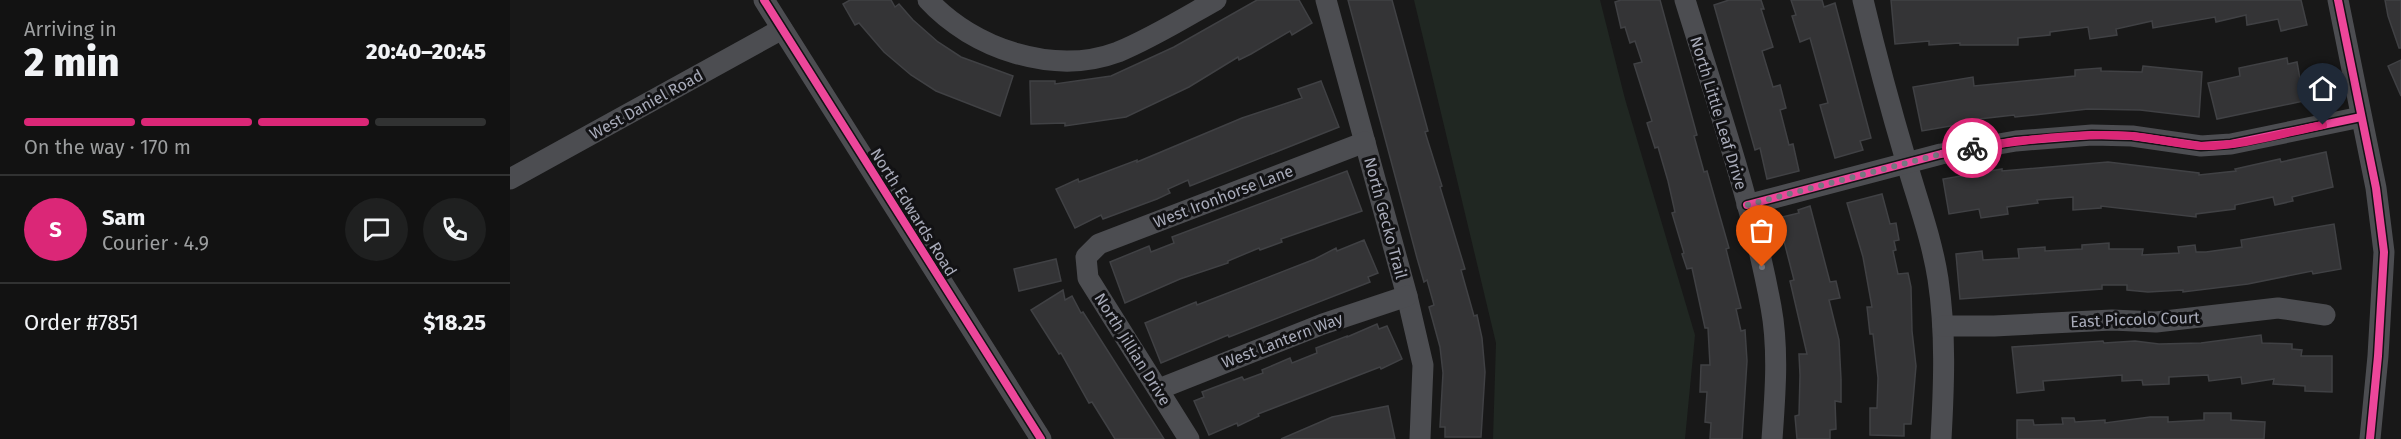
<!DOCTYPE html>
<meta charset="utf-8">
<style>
:root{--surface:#121212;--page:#1f2020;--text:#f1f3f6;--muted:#9c9e9f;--line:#313232;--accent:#db2777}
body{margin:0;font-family:"Fira Sans",sans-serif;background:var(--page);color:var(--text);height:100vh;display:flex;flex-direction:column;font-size:22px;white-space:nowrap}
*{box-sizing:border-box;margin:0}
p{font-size:20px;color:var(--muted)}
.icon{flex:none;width:33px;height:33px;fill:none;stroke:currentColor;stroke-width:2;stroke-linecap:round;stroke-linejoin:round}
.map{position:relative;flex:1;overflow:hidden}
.side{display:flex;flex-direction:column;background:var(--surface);width:510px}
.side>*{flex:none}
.pin{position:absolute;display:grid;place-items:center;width:51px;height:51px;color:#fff;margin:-62px -26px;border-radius:50% 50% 50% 0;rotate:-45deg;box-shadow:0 0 6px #0007}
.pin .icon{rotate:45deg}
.courier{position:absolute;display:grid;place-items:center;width:60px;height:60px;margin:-30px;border:4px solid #db2777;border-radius:50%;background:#fff;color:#222;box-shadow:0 2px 8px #0007}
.headline em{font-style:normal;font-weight:800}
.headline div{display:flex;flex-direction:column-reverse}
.headline{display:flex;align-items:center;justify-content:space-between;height:102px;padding:0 24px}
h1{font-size:39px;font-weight:800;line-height:45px}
.bar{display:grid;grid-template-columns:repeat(4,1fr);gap:9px 6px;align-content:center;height:72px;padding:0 24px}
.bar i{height:8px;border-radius:4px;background:var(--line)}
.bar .current{background:var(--accent)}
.bar p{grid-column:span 4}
.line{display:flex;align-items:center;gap:15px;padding:0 24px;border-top:2px solid var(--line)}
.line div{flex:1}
.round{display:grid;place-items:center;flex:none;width:63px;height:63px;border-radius:32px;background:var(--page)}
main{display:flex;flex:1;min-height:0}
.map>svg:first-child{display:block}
</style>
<main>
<section class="side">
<div class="headline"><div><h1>2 min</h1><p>Arriving in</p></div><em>20:40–20:45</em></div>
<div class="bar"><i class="current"></i><i class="current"></i><i class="current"></i><i></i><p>On the way · 170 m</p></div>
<div class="line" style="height:108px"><b class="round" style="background:var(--accent);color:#fff">S</b><div><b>Sam</b><p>Courier · 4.9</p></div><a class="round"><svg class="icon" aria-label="chat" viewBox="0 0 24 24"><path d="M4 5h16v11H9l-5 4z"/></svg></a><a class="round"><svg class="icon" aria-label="phone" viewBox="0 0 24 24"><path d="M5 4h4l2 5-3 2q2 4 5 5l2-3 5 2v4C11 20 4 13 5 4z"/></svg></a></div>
<div class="line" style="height:78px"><div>Order #7851</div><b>$18.25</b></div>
</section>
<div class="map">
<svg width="1891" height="439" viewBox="0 0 1891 439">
<rect width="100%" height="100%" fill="#181818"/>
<path fill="#202722" d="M904 0H1090L1115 99 1185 335 1175 439H983L986 343Z"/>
<g fill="#343436" stroke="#404144" stroke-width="1.5">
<path d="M340 0H381L385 7 389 4 403 20 428 42 451 57 503 76 490 116 426 91 401 75 374 52 349 23 345 25 333 4Z"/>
<path d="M747 0H789L802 23 782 35 780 31 741 54 729 60 728 57 679 87 616 117 555 126V123L521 124 520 81H545V84L601 76 664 47Z"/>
<path d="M838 0H882L918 131 915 132 932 186 930 187 955 269 951 270 964 316 967 315 972 338 975 372 971 437H935V427H930L933 373 930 347 919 307 924 305 917 280 914 282 907 258Z"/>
<path d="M1111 0H1150L1187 135 1184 136 1194 172 1197 171 1219 248 1216 249 1231 308 1226 309 1231 331 1235 330 1237 361 1232 439H1200L1201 423 1195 422 1197 392H1190L1191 365H1200L1198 328H1195L1182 268 1177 269 1172 254 1174 253 1162 213 1165 212 1158 181 1148 147 1145 148 1137 123 1142 121 1124 64 1132 62 1125 41 1120 43 1115 27 1111 28 1105 2Z"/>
<path d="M1219 0H1251L1254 9H1251L1263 47 1252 51 1263 87 1270 85 1276 108 1270 110 1279 145 1283 144 1289 171 1257 179 1250 148 1245 150 1204 5Z"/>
<path d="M1281 0H1312L1314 7 1325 3 1361 138 1350 141 1353 150 1325 158 1310 105 1318 103 1300 38 1290 42 1282 16 1286 15Z"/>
<path d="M1381 0H1791L1797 25 1771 31 1768 19 1737 25 1736 15 1706 22 1705 17 1643 28 1642 21 1606 29 1607 35 1580 39 1578 27 1540 32V35L1508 38V45H1450V43L1419 45V41L1385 44Z"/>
<path d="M1875 0H1891V48H1889L1878 16Z"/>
<path d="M1777 58 1778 64 1787 62 1794 101 1707 119 1698 83 1730 76 1729 68Z"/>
<path d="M1891 60V96L1878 66Z"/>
<path d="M1633 66 1692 72 1689 117 1630 110 1578 109 1505 117 1504 115 1469 119V121L1412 131 1403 87 1463 77 1464 86 1565 76V70L1591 68V71L1632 72Z"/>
<path d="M811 81 829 127 680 186 678 180 658 189 660 193 647 199 593 219 591 215 565 228 546 189 568 179 569 182 627 160V162L732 118 792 98 788 89Z"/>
<path d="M1816 152 1823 187 1782 197 1783 201 1765 205 1763 197 1725 205V209L1686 214V217L1591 206V208L1563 210V197L1527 200 1528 203 1497 207 1498 214 1471 218 1469 209 1439 214 1433 179 1492 169V171L1598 162 1689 173V175L1726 171 1725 169 1770 159 1771 162Z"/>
<path d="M837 171 852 211 771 239 772 242 750 250 749 248 718 261V263L670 279 615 303 600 262 639 246 641 252 664 243 662 237Z"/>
<path d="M1372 194 1380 224 1386 223 1389 240 1384 241 1386 250 1383 251 1388 274 1398 273 1401 287 1402 331 1406 366 1401 424H1394V436L1360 435V408H1367L1368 378 1363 334H1360L1357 307H1362L1353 257 1337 203Z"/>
<path d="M1300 206 1320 282 1326 281 1330 298 1319 300 1329 340 1331 379V402L1325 401 1326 429 1320 430V439H1287L1285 416 1289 415 1290 375 1289 354H1297L1280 281 1284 280 1268 218 1289 213 1288 210Z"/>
<path d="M1824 224 1831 269 1803 274 1802 271 1738 284 1673 292V290L1638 292 1617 290V285H1592V289L1450 299 1446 254 1472 251 1473 260 1509 258 1508 249 1535 247V251L1572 249V245L1599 243V249H1633L1632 255 1669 253 1668 247 1685 245 1686 252H1696L1732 247 1731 240Z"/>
<path d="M854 240 868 273 858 277 860 282 719 337 718 335 651 363 635 323 686 302 687 305 805 259 826 248 827 251Z"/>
<path d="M546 259 551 281 509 291 504 269Z"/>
<path d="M553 290 555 300 562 296 571 313 573 312 654 439H605L582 402 579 403 551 353 549 354 521 310Z"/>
<path d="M867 324 869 329 877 326 892 359 871 369 870 367 748 414 749 416 728 426 727 423 699 435 684 401 694 397 692 392 732 377 734 380 753 373 752 370 780 358 782 363 807 353 806 348 837 336V337Z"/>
<path d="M1751 335 1752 343 1782 344V349L1792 350 1791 356H1822V392L1795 391V386L1763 384 1764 379 1732 384 1731 377 1699 381 1698 375 1659 377V384L1633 385 1632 380 1612 381V375L1533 381 1534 390 1507 393 1502 347 1593 341 1594 343 1625 341 1649 344 1691 343Z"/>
<path d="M878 406 885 439H771L822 417Z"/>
<path d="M1694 413H1721V420L1755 422 1754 439H1507V420H1523L1524 425 1553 424 1552 418H1564L1565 422 1595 420V423L1640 417H1658V422L1694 420Z"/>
</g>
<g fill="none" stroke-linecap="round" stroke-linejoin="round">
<g stroke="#4c4d51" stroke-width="21">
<path d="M254 0 531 439"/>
<path d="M418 0C463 49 544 76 608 52 642 38 674 18 706 0"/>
<path d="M816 0 897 296 913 365 910 439"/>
<path d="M1175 0C1206 101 1242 203 1261 307 1269 350 1265 396 1262 439"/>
<path d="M1353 0C1366 55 1381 110 1397 164 1408 202 1422 240 1428 279 1436 332 1434 385 1431 439"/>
<path d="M1828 0 1866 188 1874 252 1868 356 1860 439"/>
<path d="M0 179 272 29"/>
<path d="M1237 205 1431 154 1506 141 1582 135 1622 136 1691 146 1721 144 1851 117"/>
<path d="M1433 326H1484L1602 320 1646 322 1768 308 1815 315"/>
<path d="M649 389 813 324 897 296"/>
<path d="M679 439 578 278 576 257 589 244 855 142"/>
</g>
<g stroke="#121214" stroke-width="11">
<g id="cycleway">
<path d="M254 0 531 439"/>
<path d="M1828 0 1866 188 1874 252 1868 356 1860 439"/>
<path d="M1237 205 1431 154 1506 141 1582 135 1622 136 1691 146 1721 144 1851 117"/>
</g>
</g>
<use href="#cycleway" stroke="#ed469a" stroke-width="8"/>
</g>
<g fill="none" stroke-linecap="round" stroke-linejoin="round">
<path stroke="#767881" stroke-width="6" stroke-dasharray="0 10.8" d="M1252 267 1237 205 1431 154 1462 148"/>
<path stroke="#db2777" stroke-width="8" d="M1462 148C1514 140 1568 132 1622 136 1645 138 1667 144 1690 146 1730 147 1774 133 1813 125"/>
</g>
<g text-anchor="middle" stroke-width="6" stroke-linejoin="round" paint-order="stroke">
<g font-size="16" fill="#a8abb9" stroke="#121214">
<text transform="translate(136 104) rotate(-29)" y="6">West Daniel Road</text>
<text transform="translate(1209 113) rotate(73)" y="6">North Little Leaf Drive</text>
<text transform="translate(713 196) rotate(-21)" y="6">West Ironhorse Lane</text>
<text transform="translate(404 212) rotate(58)" y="6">North Edwards Road</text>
<text transform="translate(876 218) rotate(75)" y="6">North Gecko Trail</text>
<text transform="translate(1625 319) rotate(-2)" y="6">East Piccolo Court</text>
<text transform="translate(772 340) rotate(-21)" y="6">West Lantern Way</text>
<text transform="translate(623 349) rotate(58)" y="6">North Jillian Drive</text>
</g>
</g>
</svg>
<div class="pin" style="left:1252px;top:267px;background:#ea580c"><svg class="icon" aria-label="bag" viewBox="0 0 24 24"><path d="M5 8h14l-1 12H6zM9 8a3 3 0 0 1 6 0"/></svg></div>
<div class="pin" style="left:1813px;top:125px;background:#1f2937"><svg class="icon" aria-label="home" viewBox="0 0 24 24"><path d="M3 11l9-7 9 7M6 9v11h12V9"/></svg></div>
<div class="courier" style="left:1462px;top:148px"><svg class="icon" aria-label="bike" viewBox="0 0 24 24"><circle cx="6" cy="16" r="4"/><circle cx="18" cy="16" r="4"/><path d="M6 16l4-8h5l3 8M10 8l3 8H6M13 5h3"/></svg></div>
</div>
</main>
